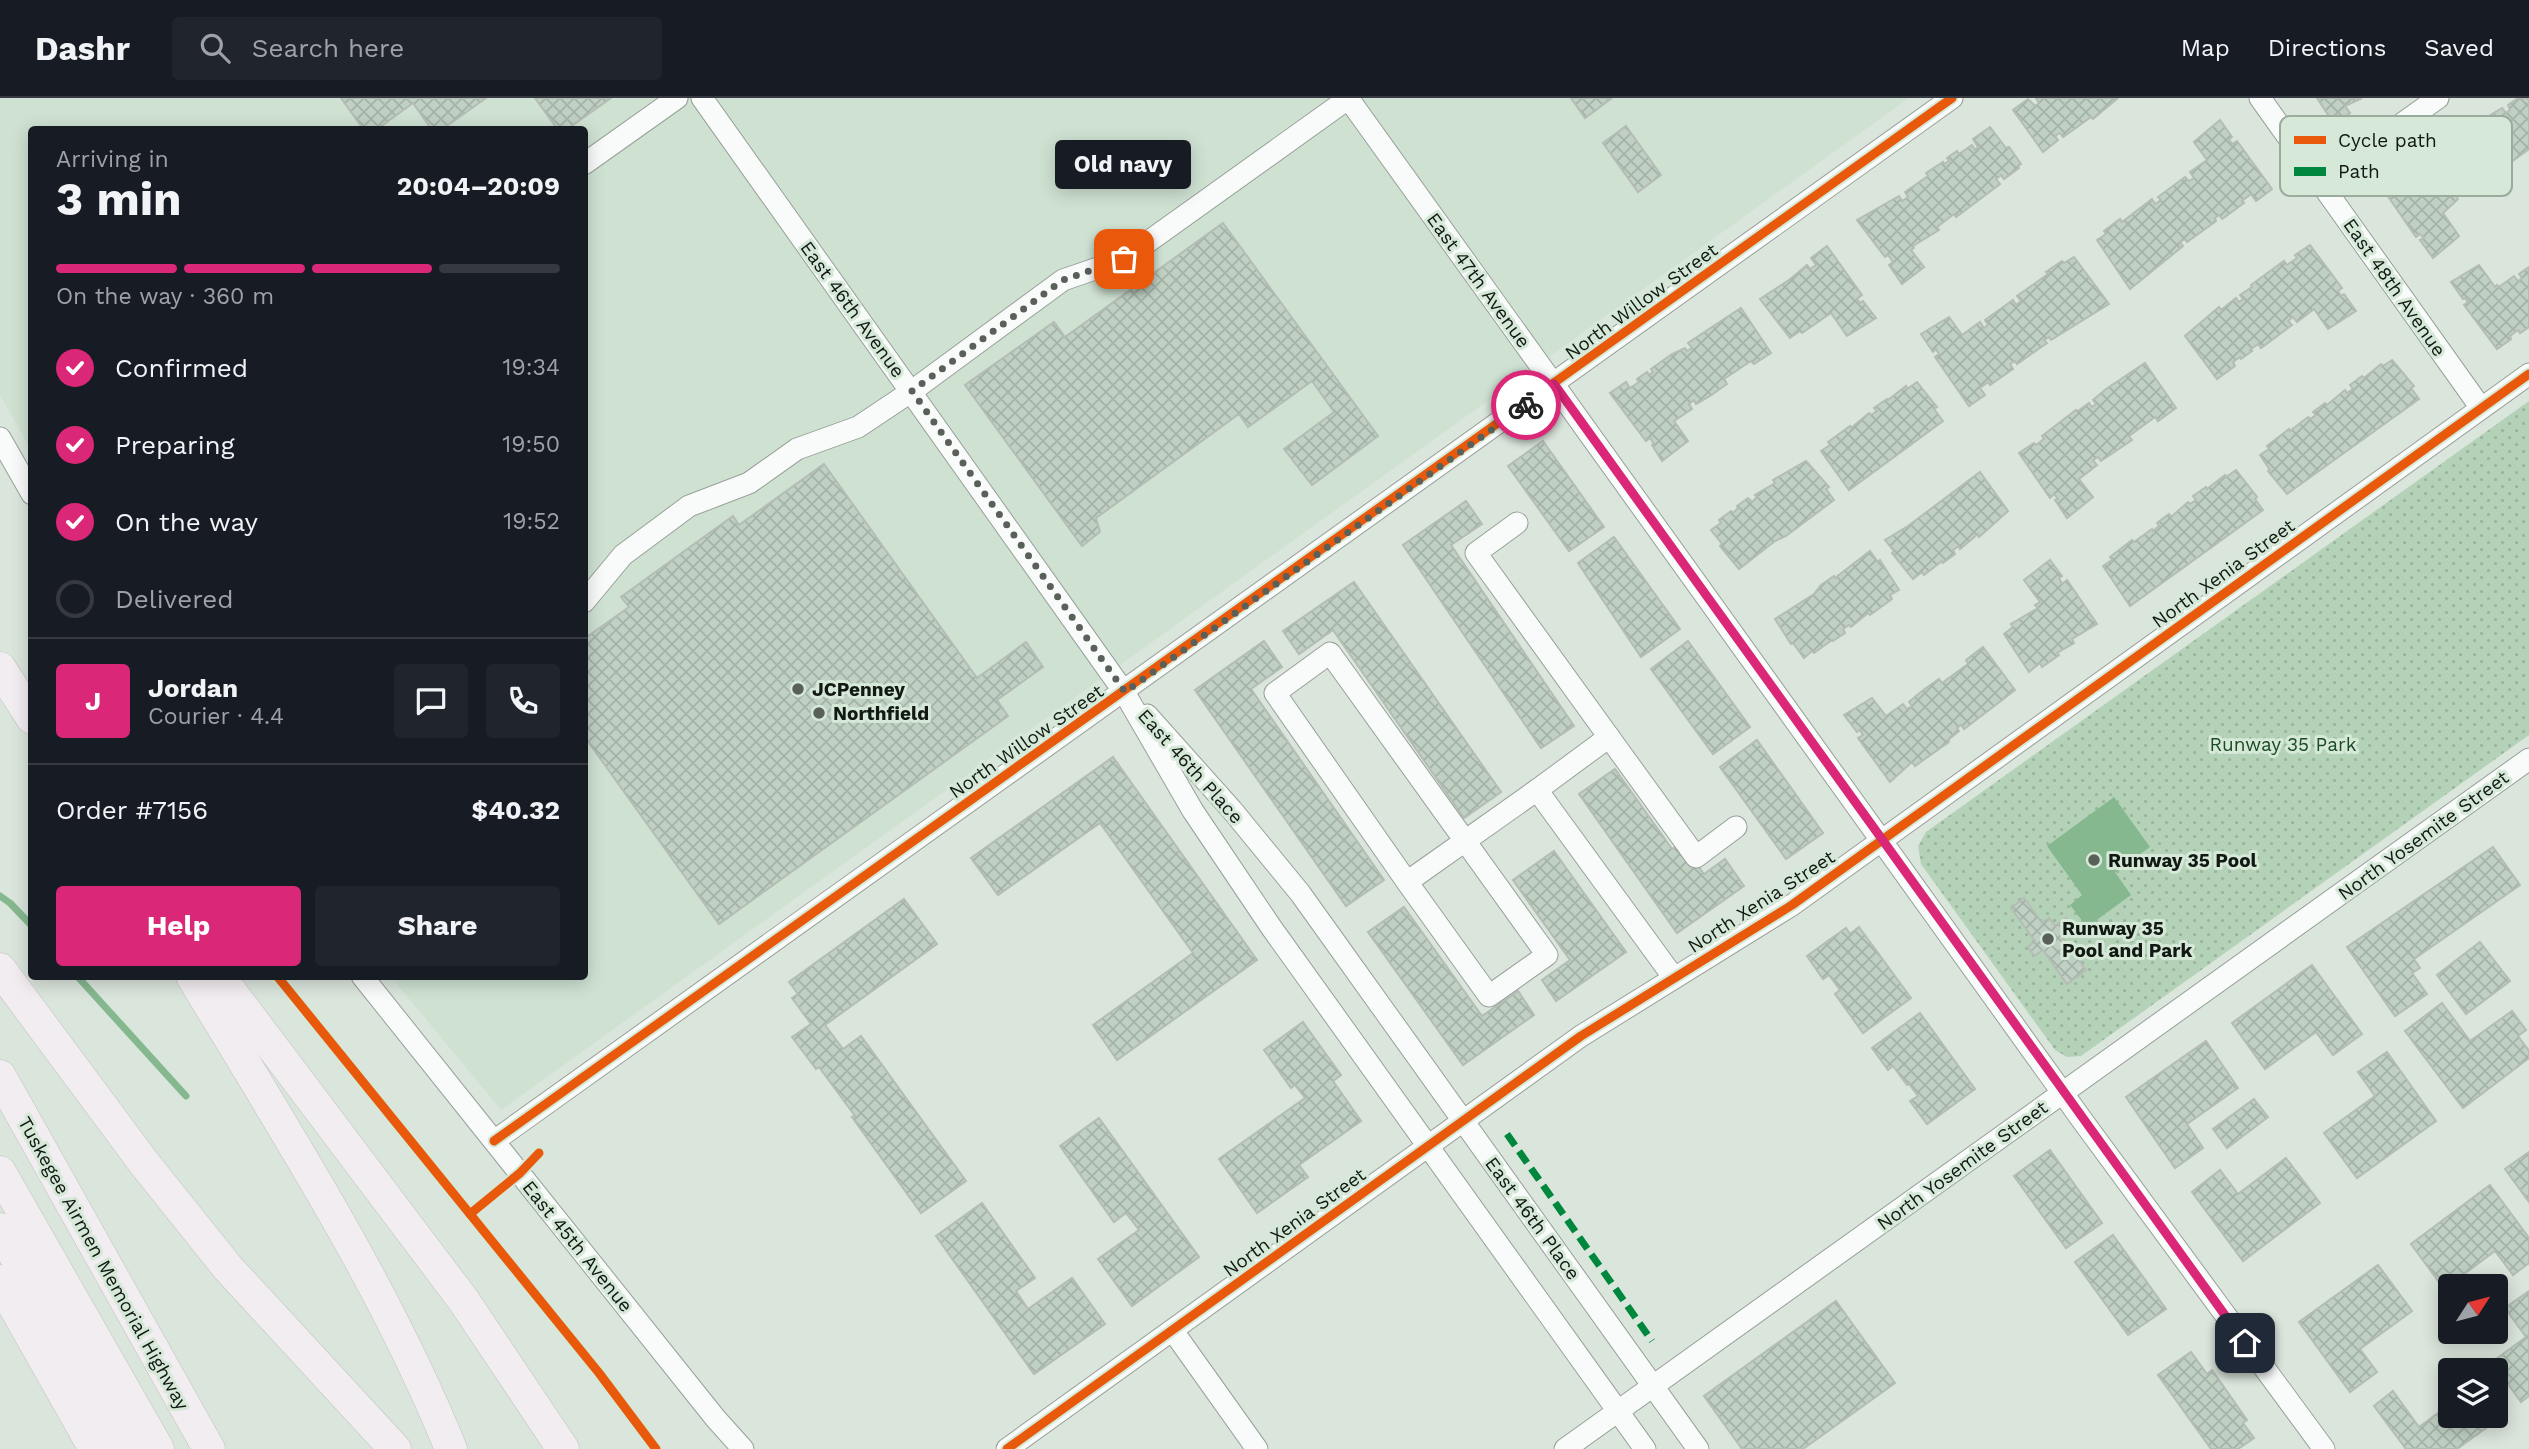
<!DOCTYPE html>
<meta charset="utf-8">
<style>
:root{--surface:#171b24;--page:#20242c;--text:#f1f3f6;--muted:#9ea1a6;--line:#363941;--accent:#db2777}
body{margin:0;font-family:"Work Sans",sans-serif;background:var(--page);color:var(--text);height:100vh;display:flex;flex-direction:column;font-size:26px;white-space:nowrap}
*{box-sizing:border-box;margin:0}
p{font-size:23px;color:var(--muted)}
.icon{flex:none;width:38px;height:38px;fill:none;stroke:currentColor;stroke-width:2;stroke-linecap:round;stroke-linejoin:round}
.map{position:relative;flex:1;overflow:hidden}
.details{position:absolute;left:28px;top:28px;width:560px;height:854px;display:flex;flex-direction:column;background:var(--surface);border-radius:7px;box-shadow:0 4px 18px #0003}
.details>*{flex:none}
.needle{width:46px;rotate:54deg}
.tools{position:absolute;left:2438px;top:1176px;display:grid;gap:14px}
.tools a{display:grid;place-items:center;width:70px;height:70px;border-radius:7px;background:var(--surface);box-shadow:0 4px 18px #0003;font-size:35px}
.pin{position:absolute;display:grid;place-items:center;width:60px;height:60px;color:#fff;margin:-30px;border-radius:14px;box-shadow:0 4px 10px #0006}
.courier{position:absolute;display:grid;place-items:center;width:70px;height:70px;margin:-35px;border:5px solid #db2777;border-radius:50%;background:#fff;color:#222;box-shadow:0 2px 9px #0007}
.bubble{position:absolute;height:49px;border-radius:7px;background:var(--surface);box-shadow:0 4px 18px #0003;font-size:23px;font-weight:700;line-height:49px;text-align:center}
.summary em{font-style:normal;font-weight:700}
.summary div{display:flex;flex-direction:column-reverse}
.summary{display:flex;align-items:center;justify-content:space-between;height:119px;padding:0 28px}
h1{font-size:46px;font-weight:700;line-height:52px}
.bar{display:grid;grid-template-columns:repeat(4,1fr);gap:10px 7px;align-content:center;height:84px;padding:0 28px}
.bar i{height:9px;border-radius:5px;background:var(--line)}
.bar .current{background:var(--accent)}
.bar p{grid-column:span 4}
.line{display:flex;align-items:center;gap:18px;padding:0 28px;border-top:2px solid var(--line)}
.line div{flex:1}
.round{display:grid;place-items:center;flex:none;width:74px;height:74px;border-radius:7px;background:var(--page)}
ol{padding:0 28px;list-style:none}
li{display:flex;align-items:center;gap:21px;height:77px}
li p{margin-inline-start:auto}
li .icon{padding:7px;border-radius:50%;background:var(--accent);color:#fff;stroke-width:4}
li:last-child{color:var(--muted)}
li i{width:38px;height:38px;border:4px solid var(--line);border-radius:50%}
.primary-button{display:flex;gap:14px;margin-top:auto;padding:14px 28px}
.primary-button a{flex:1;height:80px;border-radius:7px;background:var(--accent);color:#fff;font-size:28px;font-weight:700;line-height:80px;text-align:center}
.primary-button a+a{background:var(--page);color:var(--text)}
header{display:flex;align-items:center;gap:42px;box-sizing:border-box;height:98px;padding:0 35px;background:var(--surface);border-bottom:2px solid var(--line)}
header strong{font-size:33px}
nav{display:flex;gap:38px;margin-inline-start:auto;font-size:24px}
.search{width:490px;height:63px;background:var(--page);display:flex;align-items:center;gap:18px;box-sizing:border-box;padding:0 24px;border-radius:7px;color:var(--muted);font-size:26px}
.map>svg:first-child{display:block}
</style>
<header>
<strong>Dashr</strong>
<div class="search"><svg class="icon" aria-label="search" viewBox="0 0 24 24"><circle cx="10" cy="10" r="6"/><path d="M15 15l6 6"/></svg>Search here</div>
<nav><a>Map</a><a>Directions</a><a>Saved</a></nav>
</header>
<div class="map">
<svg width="2529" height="1351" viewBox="0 0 2529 1351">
<defs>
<pattern id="park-dots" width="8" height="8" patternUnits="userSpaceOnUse" patternTransform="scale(1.75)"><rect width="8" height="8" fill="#b4d2b8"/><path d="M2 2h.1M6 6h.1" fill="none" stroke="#9ab49d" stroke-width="1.8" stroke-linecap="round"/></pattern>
<pattern id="building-cross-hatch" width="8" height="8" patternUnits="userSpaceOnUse" patternTransform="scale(1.75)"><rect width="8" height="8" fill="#c0d1c3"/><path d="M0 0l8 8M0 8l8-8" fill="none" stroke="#a4b3a7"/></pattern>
</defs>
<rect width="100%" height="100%" fill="#dae5dc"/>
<path fill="#cfe2d2" d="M0 0H1909L501 1012 391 879 584 878V32H32L31 352 0 297Z"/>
<path fill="url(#park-dots)" d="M2529 303V637L2081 958 2067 959 2055 952 1921 766 1918 748 1926 734Z"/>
<path fill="#86b890" d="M2114 699 2150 749 2115 774 2131 797 2087 829 2070 807 2082 797 2047 748Z"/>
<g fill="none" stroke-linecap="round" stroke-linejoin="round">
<g stroke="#86b890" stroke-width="7">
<path d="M0 798 10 805 32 828"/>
<path d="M77 878 186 998"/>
</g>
</g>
<g fill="url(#building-cross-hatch)" stroke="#b4bcb5" stroke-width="2">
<path d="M341 0H486L441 32H432L413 5 376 32H364Z"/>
<path d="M535 0H611L566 32H558Z"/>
<path d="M1571 0H1612L1585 20Z"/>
<path d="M2036 0H2118L2093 21 2091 19 2063 39 2060 35 2055 38 2058 42 2043 54 2013 12 2028 1 2035 8 2039 5Z"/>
<path d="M2317 0H2362L2345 8 2350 15 2334 26Z"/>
<path d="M2518 0H2527L2529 3V51L2496 75 2492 69 2487 72 2490 77 2463 97 2459 92 2455 96 2458 101 2443 115 2459 138 2433 160 2420 142 2424 140 2420 136 2416 139 2385 94 2399 83 2401 86 2410 80 2407 76 2417 69 2418 71 2430 62 2434 67 2439 64 2436 60 2466 38 2469 42 2473 38 2470 33 2479 24 2502 10 2506 15 2510 12 2508 7Z"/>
<path d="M2220 22 2232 39 2229 41 2232 46 2237 43 2272 91 2256 103 2251 96 2242 103 2244 105 2222 121 2219 117 2215 120 2216 123 2187 144 2185 141 2180 144 2183 148 2130 191 2097 142 2106 136 2104 133 2120 121 2122 124 2152 101 2155 106 2161 102 2158 99 2185 79 2189 83 2194 80 2190 74 2207 62 2194 44Z"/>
<path d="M1626 28 1661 77 1638 94 1603 45Z"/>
<path d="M1990 29 2006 50 2009 49 2021 66 2018 68 2019 70 2004 81 2001 77 1996 81 2000 86 1956 119 1954 116 1937 129 1939 132 1913 148 1914 150 1911 152 1924 169 1902 186 1889 167 1893 164 1888 157 1885 159 1857 122 1899 98 1902 103 1908 99 1905 94 1928 78 1926 75 1943 64 1944 66 1949 63 1947 60 1957 53 1959 56 1972 47 1975 52 1978 49 1973 41Z"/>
<path d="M1223 125 1378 338 1312 387 1284 351 1334 314 1312 283 1248 329 1239 316 1096 420 1100 434 1082 448 965 287 1054 224 1065 239Z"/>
<path d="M2310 147 2342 190 2338 193 2341 198 2344 196 2356 213 2328 231 2314 211 2297 224 2293 219 2288 223 2292 227 2261 250 2258 246 2250 252 2252 253 2241 261 2240 259 2233 264 2235 268 2217 281 2185 238 2219 209 2221 212 2236 200 2239 204 2243 201 2240 197 2252 189 2251 187 2284 163 2287 167 2297 160 2295 157Z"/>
<path d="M1827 148 1862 197 1857 201 1860 205 1863 203 1876 220 1847 238 1831 215 1802 235 1800 233 1790 240 1760 201 1789 182 1807 167 1810 171 1816 167 1811 160Z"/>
<path d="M2074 159 2109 206 2051 242 2049 239 2044 242 2047 245 2017 266 2015 263 2010 266 2013 271 1990 287 1988 284 1980 290 1985 297 1969 308 1935 259 1939 256 1936 251 1933 254 1921 236 1949 219 1962 237 1980 224 1984 230 1988 227 1985 222 2013 202 2016 207 2021 203 2017 198 2048 176 2046 174 2062 163 2064 165Z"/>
<path d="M2479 167 2495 189 2497 187 2499 189 2514 178 2518 183 2522 180 2519 176 2529 169V229L2520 235 2518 232 2510 238 2511 241 2497 251 2464 207 2468 204 2465 200 2463 201 2451 184Z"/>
<path d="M1741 210 1771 255 1754 266 1751 263 1724 281 1727 286 1710 298 1696 306 1694 302 1689 306 1692 311 1674 323 1688 343 1662 363 1652 347 1654 346 1650 340 1646 343 1610 295 1626 284 1630 290 1639 284 1637 281 1647 274 1649 277 1653 274 1651 271 1672 256 1685 250 1687 253 1692 250 1688 245Z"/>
<path d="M2392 262 2414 288 2411 290 2419 301 2287 396 2268 373 2270 372 2260 357 2269 351 2267 348 2289 331 2290 333 2308 319 2310 321 2316 317 2313 314 2325 305 2327 307 2345 292 2347 295 2353 291 2350 287 2362 278 2364 280 2381 266 2383 268Z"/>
<path d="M2145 265 2176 310 2158 323 2155 319 2129 338 2132 342 2101 363 2098 359 2093 362 2097 367 2079 381 2093 399 2067 420 2055 402 2058 401 2054 396 2050 400 2019 355 2034 345 2036 347 2044 341 2042 338 2076 312 2078 313 2089 305 2092 309 2096 306 2093 302 2106 291Z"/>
<path d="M1917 284 1937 309 1934 311 1943 323 1849 392 1821 353 1830 347 1828 344 1850 328 1851 330 1869 315 1871 317 1877 313 1874 310 1887 301 1888 302 1906 288 1907 291Z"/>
<path d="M1543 343 1604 429 1569 453 1508 368Z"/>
<path d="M1806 363 1829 389 1826 391 1834 402 1786 438 1775 443 1739 471 1720 448 1722 446 1711 432 1721 425 1719 422 1731 413 1733 415 1738 410 1737 408 1748 400 1752 404 1757 399 1755 397 1775 385 1773 382Z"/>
<path d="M824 366 977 580 1026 544 1043 569 997 602 1008 618 719 826 584 638V541L629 509 621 499 733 418 739 427Z"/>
<path d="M2236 372 2257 399 2255 401 2263 412 2130 508 2103 468 2112 462 2110 459 2132 442 2134 444 2152 431 2153 433 2159 428 2157 425 2169 416 2171 419 2188 404 2190 406 2196 402 2193 398 2206 389 2207 391 2225 377 2226 379Z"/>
<path d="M1980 374 2008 413 1979 439 1978 436 1960 451 1959 448 1953 452 1955 456 1943 465 1942 463 1924 477 1922 474 1913 481 1892 455 1894 453 1885 442 1908 428Z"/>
<path d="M1466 403 1482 426 1451 447 1574 628 1541 650 1403 447Z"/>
<path d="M1614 439 1680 531 1641 559 1578 465Z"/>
<path d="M1870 453 1878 464 1880 462 1899 492 1890 497 1892 501 1870 517 1868 515 1851 529 1849 527 1843 531 1845 535 1833 543 1832 542 1814 555 1812 553 1804 560 1793 545 1791 546 1775 521 1814 496 1821 487 1834 478 1835 480Z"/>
<path d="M2050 462 2062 478 2059 480 2062 486 2067 482 2097 526 2072 541 2074 545 2057 555 2059 557 2042 569 2040 565 2029 574 2004 536 2013 529 2011 526 2038 510 2035 507 2040 504 2024 482Z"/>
<path d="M1354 484 1501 694 1464 720 1333 532 1299 556 1283 533Z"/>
<path d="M1264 543 1282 569 1251 591 1384 782 1346 808 1195 592Z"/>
<path d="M1688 543 1750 629 1713 656 1651 571Z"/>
<path d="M1983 549 2015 592 1964 631 1961 627 1957 630 1959 633 1948 642 1949 644 1915 668 1912 664 1890 684 1858 640 1863 637 1860 632 1857 634 1844 617 1872 600 1886 618 1903 606 1907 611 1912 608 1909 604 1922 593 1939 581 1942 585 1968 566 1966 562Z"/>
<path d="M1757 642 1823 735 1786 761 1720 669Z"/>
<path d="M1113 659 1257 862 1117 962 1093 927 1193 855 1100 725 998 797 971 760Z"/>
<path d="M1615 671 1672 751 1677 748 1690 768 1695 764 1704 776 1725 761 1744 788 1677 835 1579 696Z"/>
<path d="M2493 749 2520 787 2414 861 2420 870 2412 875 2427 896 2395 918 2347 849Z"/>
<path d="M1554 753 1626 854 1556 903 1542 882 1570 862 1513 782Z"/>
<path d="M2024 800 2042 825 2049 820 2055 828 2066 820 2074 830 2062 839 2086 872 2067 886 2043 852 2034 858 2028 849 2035 843 2011 810Z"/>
<path d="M904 801 937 846 825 927 843 951 861 938 966 1083 921 1115 852 1019 855 1018 819 969 816 971 792 939 811 926 792 900 798 896 789 884Z"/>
<path d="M1404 809 1482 918 1518 893 1534 917 1463 967 1368 834Z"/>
<path d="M1859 829 1911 900 1863 935 1835 896 1840 892 1829 877 1823 881 1807 858 1846 830 1850 836Z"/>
<path d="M2480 844 2510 883 2466 916 2437 877Z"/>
<path d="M2312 867 2362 936 2333 957 2316 934 2265 971 2232 925Z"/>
<path d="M2442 905 2470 943 2512 913 2526 932 2518 938 2529 953V960L2463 1010 2405 933Z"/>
<path d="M1920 915 1975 991 1927 1026 1910 1003 1918 998 1909 986 1907 987 1893 968 1888 972 1872 950Z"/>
<path d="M1303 924 1341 977 1333 983 1361 1023 1299 1067 1308 1079 1257 1115 1219 1061 1305 1000 1295 987 1291 990 1264 952Z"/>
<path d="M2206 943 2238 990 2187 1026 2203 1050 2175 1070 2126 999Z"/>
<path d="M2387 954 2436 1023 2357 1080 2324 1035 2375 998 2358 974Z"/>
<path d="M2254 1001 2268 1019 2227 1050 2213 1031Z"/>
<path d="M1099 1020 1199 1159 1132 1208 1098 1161 1139 1132 1126 1115 1114 1124 1060 1048Z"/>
<path d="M2050 1052 2102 1125 2066 1150 2014 1078Z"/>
<path d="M2529 1054V1104L2505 1071Z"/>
<path d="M2286 1060 2320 1105 2243 1163 2192 1094 2220 1072 2238 1096Z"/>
<path d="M2490 1087 2529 1140V1165L2513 1177 2495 1153 2444 1191 2411 1146Z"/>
<path d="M982 1105 1035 1180 1016 1193 1028 1211 1072 1180 1105 1226 1034 1276 936 1138Z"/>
<path d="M2113 1137 2166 1211 2128 1237 2075 1164Z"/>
<path d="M2378 1167 2412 1213 2360 1251 2377 1274 2350 1294 2299 1224Z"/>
<path d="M2529 1193V1298L2521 1304 2492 1264 2526 1239 2505 1210Z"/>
<path d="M1836 1203 1895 1285 1803 1351H1742L1704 1298Z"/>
<path d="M2191 1254 2207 1276 2212 1272 2247 1322 2243 1325 2254 1340 2238 1351H2211L2158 1277Z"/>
<path d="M2393 1293 2419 1329 2450 1306V1318H2494L2497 1322 2457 1351H2406L2374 1308Z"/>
</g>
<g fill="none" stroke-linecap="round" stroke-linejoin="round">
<g stroke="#98a099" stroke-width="23">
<g id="minor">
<path d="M702 0 1124 594 1193 713 1271 829 1645 1351"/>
<path d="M1348 0 2082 1022 2324 1351"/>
<path d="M2260 0 2481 310"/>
<path d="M584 66 677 0"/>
<path d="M2320 84 2438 0"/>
<path d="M0 340 32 396"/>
<path d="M1517 425 1476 455 1609 639"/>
<path d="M584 504 623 457 689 408 749 385 797 351 858 329 912 293 1063 182 1124 161 1349 0"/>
<path d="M1147 617 1232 712 1300 795 1698 1351"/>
<path d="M1537 692 1609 639 1696 759 1736 729"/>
<path d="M1407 784 1275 595 1330 555 1547 857 1489 898 1407 784 1537 692 1674 880"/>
<path d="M362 878 716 1321 743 1351"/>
<path d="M494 1043 1952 0"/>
<path d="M1173 1233 1257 1351"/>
<path d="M1007 1351 1581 938 1792 807 2529 276"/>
<path d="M1565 1351 2529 661"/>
</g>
</g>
<g stroke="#bec3bf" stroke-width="33">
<g id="highway">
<path d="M0 570 32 620"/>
<path d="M0 871 144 1065 228 1170 395 1351"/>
<path d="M192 878C285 1033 383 1184 451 1351"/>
<path d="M219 878 464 1203 563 1351"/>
<path d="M0 978 209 1351"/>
<path d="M0 1074 158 1351"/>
<path d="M0 1131 125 1351"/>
<path d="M0 1183 95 1351"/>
</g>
</g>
<use href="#minor" stroke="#f9fbfa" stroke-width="21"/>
<use href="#highway" stroke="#f2edf0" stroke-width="32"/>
<path stroke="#00873e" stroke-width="7" stroke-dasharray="14 7" stroke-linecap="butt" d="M1507 1036 1652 1243"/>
<g stroke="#d6e9d8" stroke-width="13">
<g id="cycleway">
<path d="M277 878 599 1275 656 1351"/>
<path d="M494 1043 1952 0"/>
<path d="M470 1116 520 1075 539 1055"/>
<path d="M1007 1351 1581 938 1792 807 2529 276"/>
</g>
</g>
<use href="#cycleway" stroke="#e8590c" stroke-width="9"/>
</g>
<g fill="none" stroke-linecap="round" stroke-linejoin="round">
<path stroke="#586059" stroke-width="7" stroke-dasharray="0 12.6" d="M1124 161 1063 182 912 293 1125 594 1526 307"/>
<path stroke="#db2777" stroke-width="9" d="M1526 307 1554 286 2245 1245"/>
</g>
<g fill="#586059" stroke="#d6e9d8" stroke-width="2.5">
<circle cx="798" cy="591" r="7"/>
<circle cx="819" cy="615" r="7"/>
<circle cx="2094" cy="762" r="7"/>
<circle cx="2048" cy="841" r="7"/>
</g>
<g text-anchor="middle" stroke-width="6" stroke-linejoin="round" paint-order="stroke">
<g font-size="19" fill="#121913" stroke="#d6e9d8">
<text transform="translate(1479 182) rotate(54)" y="7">East 47th Avenue</text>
<text transform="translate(2395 189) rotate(55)" y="7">East 48th Avenue</text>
<text transform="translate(1641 203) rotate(-36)" y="7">North Willow Street</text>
<text transform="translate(853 211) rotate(54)" y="7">East 46th Avenue</text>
<text transform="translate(2223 475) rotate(-36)" y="7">North Xenia Street</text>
<text transform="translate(1026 643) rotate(-35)" y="7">North Willow Street</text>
<text transform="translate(1191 668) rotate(48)" y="7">East 46th Place</text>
<text transform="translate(2423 737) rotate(-36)" y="7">North Yosemite Street</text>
<text transform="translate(1761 803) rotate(-33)" y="7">North Xenia Street</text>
<text transform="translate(1962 1067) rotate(-36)" y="7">North Yosemite Street</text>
<text transform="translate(1533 1120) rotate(54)" y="7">East 46th Place</text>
<text transform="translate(1294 1124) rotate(-36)" y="7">North Xenia Street</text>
<text transform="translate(578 1148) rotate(51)" y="7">East 45th Avenue</text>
<text transform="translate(104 1165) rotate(61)" y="7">Tuskegee Airmen Memorial Highway</text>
</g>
<g font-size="19" font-weight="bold" fill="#121913" stroke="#d6e9d8" text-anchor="start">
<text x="812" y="598">JCPenney</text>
<text x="833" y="622">Northfield</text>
<text x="2108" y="769">Runway 35 Pool</text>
<text x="2062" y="837">Runway 35<tspan x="2062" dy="22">Pool and Park</tspan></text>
</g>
<g font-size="19" fill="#1b4b27" stroke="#d6e9d8">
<text x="2283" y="653">Runway 35 Park</text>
</g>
</g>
<rect x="2280" y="18" width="232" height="80" rx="10" fill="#d6e9d8" stroke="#9bab9d" stroke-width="2"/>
<rect x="2294" y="38" width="32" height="8" fill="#e8590c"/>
<rect x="2294" y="69" width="32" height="9" fill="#00873e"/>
<g font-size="19" fill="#121913">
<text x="2338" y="49">Cycle path</text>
<text x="2338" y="80">Path</text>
</g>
</svg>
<div class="tools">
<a><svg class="needle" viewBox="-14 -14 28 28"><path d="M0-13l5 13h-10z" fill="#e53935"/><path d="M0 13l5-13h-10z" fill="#9ea1a6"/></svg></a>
<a><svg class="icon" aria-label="layers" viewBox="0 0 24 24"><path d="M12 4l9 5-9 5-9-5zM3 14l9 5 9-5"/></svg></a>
</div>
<div class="pin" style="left:1124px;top:161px;background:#ea580c"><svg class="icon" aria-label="bag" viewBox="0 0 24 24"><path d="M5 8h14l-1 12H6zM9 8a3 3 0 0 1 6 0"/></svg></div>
<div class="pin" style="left:2245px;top:1245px;background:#1f2937"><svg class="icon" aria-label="home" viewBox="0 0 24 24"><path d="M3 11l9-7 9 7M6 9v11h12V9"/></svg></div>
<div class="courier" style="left:1526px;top:307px"><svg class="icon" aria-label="bike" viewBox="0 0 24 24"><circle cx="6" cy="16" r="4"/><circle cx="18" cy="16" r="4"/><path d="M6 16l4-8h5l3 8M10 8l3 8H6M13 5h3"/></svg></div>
<div class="bubble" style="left:1055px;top:42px;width:136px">Old navy</div>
<section class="details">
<div class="summary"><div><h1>3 min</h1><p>Arriving in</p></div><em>20:04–20:09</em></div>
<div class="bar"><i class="current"></i><i class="current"></i><i class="current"></i><i></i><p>On the way · 360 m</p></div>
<ol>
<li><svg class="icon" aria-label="check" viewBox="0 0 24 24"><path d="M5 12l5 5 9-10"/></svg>Confirmed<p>19:34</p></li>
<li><svg class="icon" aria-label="check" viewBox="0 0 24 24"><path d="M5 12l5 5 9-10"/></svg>Preparing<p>19:50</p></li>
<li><svg class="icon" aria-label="check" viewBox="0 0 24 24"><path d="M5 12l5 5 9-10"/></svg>On the way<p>19:52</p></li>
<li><i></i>Delivered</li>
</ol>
<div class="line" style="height:126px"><b class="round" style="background:var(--accent);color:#fff">J</b><div><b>Jordan</b><p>Courier · 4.4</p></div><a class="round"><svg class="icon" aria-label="chat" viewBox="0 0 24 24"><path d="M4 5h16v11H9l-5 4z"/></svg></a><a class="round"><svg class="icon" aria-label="phone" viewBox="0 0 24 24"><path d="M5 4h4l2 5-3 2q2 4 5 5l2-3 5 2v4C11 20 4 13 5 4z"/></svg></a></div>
<div class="line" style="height:91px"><div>Order #7156</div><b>$40.32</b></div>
<div class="primary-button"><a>Help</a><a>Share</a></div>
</section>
</div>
